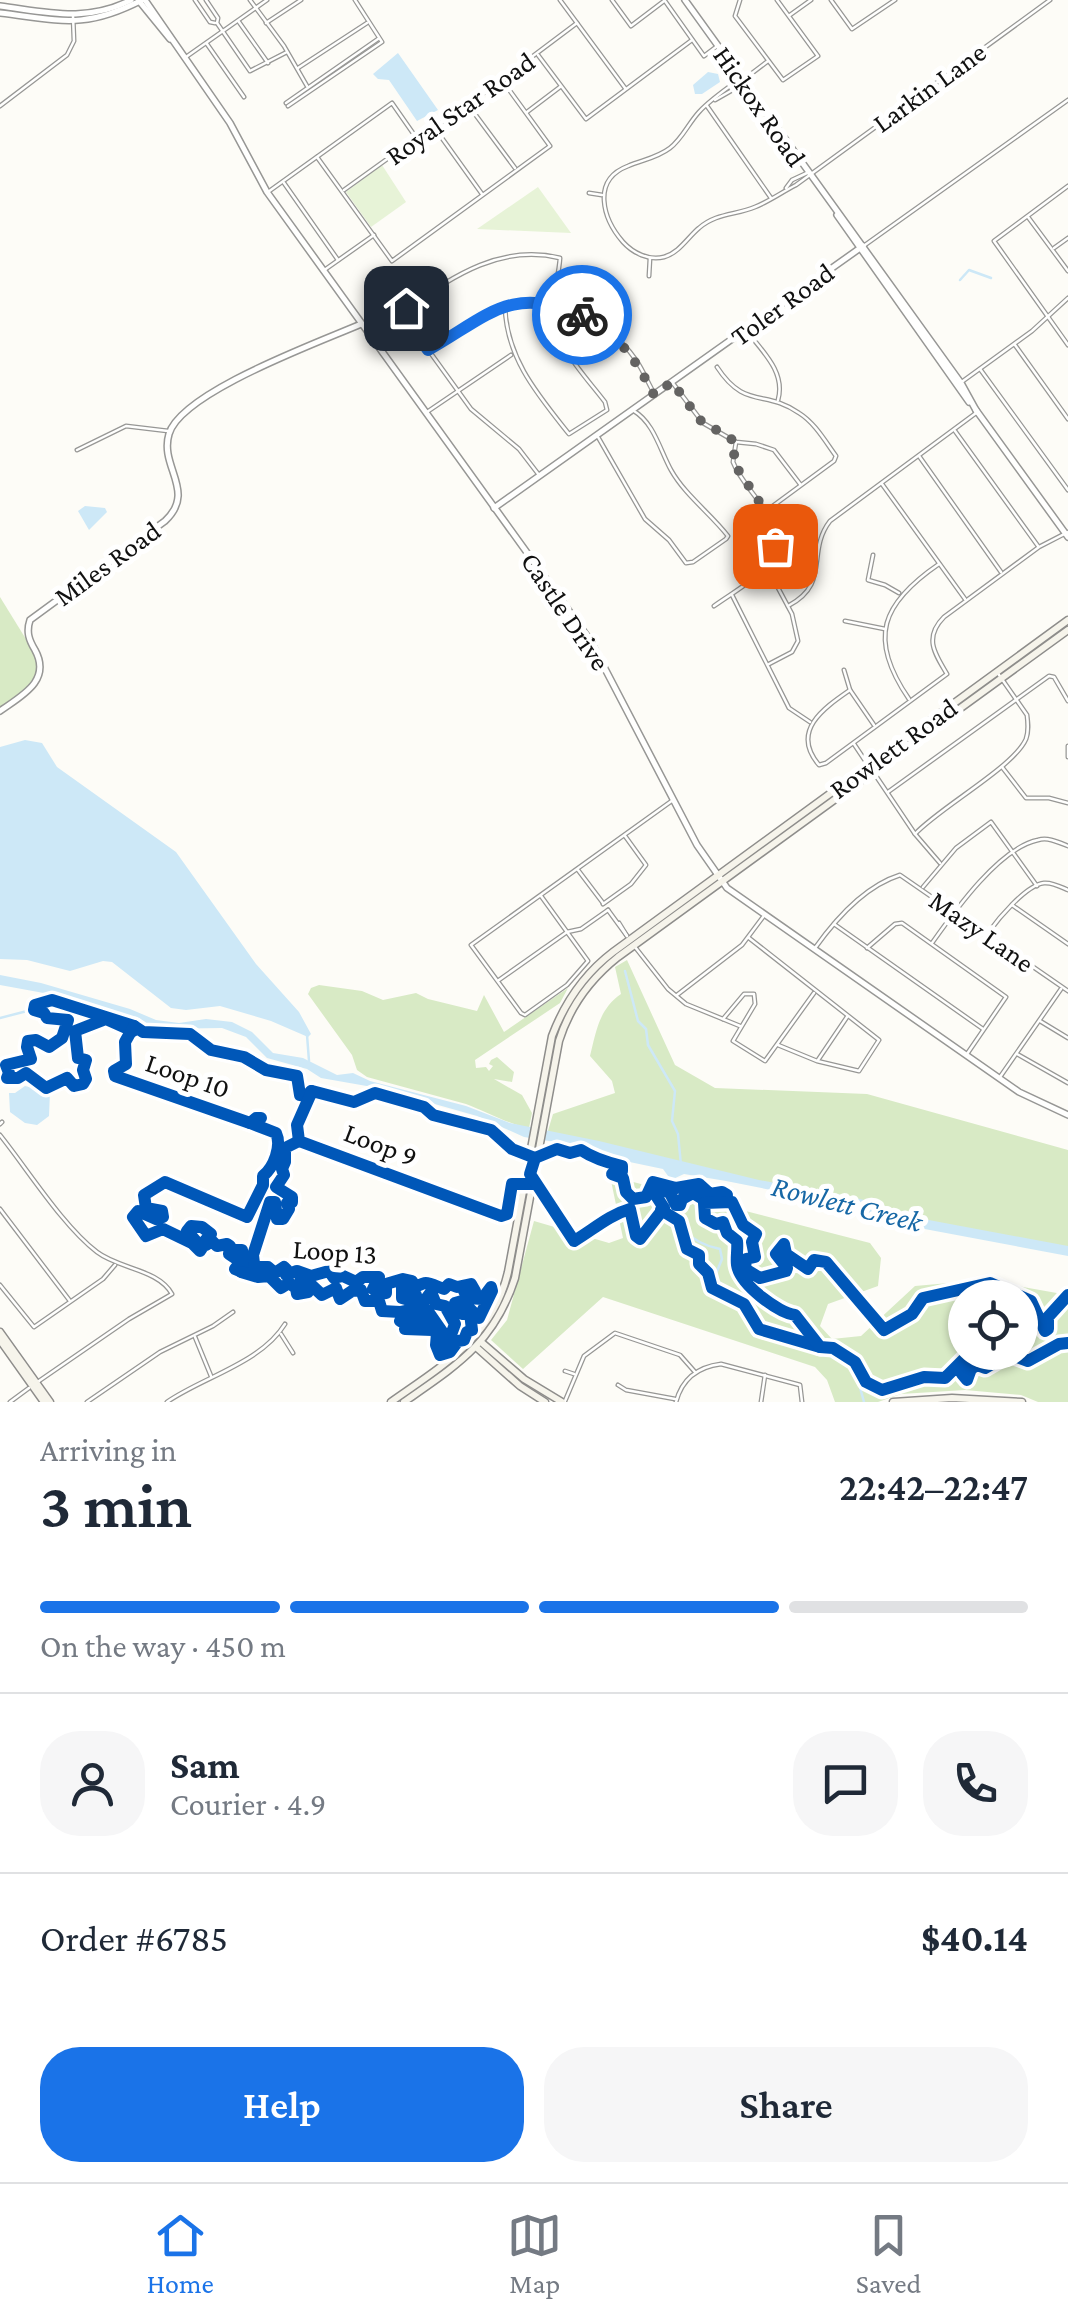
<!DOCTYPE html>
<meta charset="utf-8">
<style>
:root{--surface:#fff;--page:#f6f6f7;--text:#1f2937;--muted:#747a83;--line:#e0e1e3;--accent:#1a73e8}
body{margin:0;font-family:"Crimson Pro",serif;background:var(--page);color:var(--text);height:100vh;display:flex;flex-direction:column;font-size:38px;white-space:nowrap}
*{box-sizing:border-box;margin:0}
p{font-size:32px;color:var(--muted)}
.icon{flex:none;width:55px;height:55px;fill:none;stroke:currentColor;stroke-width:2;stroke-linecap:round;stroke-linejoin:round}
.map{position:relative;height:1402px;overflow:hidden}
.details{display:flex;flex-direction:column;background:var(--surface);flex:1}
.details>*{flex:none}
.controls{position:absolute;left:948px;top:1280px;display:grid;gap:20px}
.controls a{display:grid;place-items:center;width:90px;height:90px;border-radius:50%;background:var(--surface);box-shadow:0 2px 8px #0004;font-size:50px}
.pin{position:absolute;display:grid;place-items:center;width:85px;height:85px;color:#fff;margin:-42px;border-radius:20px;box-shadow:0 5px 15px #0006}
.courier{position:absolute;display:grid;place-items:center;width:100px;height:100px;margin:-50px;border:8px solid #1a73e8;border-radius:50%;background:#fff;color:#222;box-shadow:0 2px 12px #0007}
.overview em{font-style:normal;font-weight:600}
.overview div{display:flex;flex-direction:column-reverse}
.overview{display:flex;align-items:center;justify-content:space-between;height:170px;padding:0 40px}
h1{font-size:65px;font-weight:600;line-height:75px}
.bar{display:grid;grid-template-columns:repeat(4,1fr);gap:15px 10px;align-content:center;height:120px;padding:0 40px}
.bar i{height:12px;border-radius:8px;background:var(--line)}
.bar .current{background:var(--accent)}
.bar p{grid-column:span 4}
.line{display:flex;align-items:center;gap:25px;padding:0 40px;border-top:2px solid var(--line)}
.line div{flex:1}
.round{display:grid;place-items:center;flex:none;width:105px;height:105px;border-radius:40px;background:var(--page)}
.cta{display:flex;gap:20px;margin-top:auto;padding:20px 40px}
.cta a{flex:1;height:115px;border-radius:40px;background:var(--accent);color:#fff;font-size:40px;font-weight:600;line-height:115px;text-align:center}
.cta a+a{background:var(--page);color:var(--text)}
.menu{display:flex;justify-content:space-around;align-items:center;height:140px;border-top:2px solid var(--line);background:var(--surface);font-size:28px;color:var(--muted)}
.menu a{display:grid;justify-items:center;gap:5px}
.menu .current{color:var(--accent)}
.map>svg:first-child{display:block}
</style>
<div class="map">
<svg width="1068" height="1402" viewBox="0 0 1068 1402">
<rect width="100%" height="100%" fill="#fdfcf7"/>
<g fill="#e7f3d7">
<path d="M382 165 406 202 371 227 346 192Z"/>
<path d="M538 187 571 233 477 229Z"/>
</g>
<g fill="#d8eac5" fill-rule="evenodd">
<path d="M0 597 37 657 38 675 27 689 0 709Z"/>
<path d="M627 960 675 1065 715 1088 867 1094 1068 1150V1249L973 1237 866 1205 772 1188 547 1134 553 1114 615 1093 612 1081 590 1056C596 1032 599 1009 621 994L615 967Z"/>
<path d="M319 985 362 991 383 1000 416 993 428 999 477 1011 484 995 504 1032 568 988 560 1003 475 1060 476 1068 486 1067 489 1071 493 1066 489 1064 491 1060 497 1057 514 1072 512 1082 494 1079 522 1095 532 1113 529 1128C510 1125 485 1111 466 1104L367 1077 357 1070 352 1055 308 994 311 988Z"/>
<path d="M610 1176 870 1243 881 1258 878 1286 828 1304 820 1326 832 1339 861 1336 915 1286 983 1280 1068 1295V1402H1038L1021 1395 965 1390 901 1394 878 1402H835L827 1380 815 1367 603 1297 523 1369 491 1340 507 1320 534 1221 609 1243 623 1238ZM965 1298H1020V1352H965Z"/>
</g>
<g fill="#cde8f7">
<path d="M398 53 438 110 417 121 389 80 378 79 373 74Z"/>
<path d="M708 72 718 74 720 82 702 94H695L693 85Z"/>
<path d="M85 506 105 508 107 512 89 530 78 511Z"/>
<path d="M25 740 42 743 57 767 176 852 256 964 299 1012 311 1034 308 1037 271 1021 220 1006 186 1010 171 1008 112 962 103 961 70 971 27 960 0 959V747Z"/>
<path d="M0 975 41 983 130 1009 156 1020 179 1023 206 1019 232 1022 252 1032 273 1053 303 1058 337 1075 353 1073 370 1081 466 1106 510 1123 599 1141 759 1180 848 1196 872 1202 902 1215 1068 1246V1256L898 1224 846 1205 726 1181 684 1174 671 1180 663 1169 620 1160 586 1147 524 1137 477 1116 378 1088 321 1078 307 1069 267 1058 246 1037 222 1028 156 1029 71 998 0 985Z"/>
<path d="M25 1086 50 1092 49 1116 37 1125 25 1123 10 1112 9 1093H15Z"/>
</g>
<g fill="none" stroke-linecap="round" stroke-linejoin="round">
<g stroke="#cde8f7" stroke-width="2.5">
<path d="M960 280 969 270 991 278"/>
<path d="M625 971 638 1021 646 1029 648 1045 675 1091 672 1121 678 1134 681 1165"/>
<path d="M0 1018 31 1010"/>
<path d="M307 1035 309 1061"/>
<path d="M663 1193C675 1223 688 1243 720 1249L722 1259 715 1276 725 1290 748 1304 760 1326 809 1336 818 1350 855 1369 864 1402"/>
</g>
<g stroke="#979795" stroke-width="5">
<g id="minor">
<path d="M195 0 210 22 215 23"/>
<path d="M206 0 218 18 217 23 250 71 287 52"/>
<path d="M250 0 284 46 307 86"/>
<path d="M560 0 625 88"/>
<path d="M612 0 631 26 664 1"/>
<path d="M740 0 735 16 783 80 818 56 777 0"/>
<path d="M831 0 852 29 895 0"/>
<path d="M665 1 704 56 716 47"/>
<path d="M790 15 811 0"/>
<path d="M239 22 268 63"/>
<path d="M266 23 301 0"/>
<path d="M207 44 244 97"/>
<path d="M538 55 586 119 692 40"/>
<path d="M186 57 267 0"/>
<path d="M298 68 367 23"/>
<path d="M740 79C726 89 710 100 699 112 688 124 682 139 670 148 657 158 642 160 628 166 591 180 603 219 623 242 633 253 649 261 664 257 679 253 688 237 699 228 716 213 736 215 755 207 770 201 782 192 796 185L1050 0"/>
<path d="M743 80 768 61"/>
<path d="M715 100 743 84"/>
<path d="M286 103 378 39"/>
<path d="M0 106 67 55 74 41 73 16"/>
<path d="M288 106 382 42 355 0"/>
<path d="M469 106 515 168"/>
<path d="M707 106 771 198"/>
<path d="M527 112 560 87"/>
<path d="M434 127 482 194"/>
<path d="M317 157 392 261 550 146 502 80"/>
<path d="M284 183 338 260"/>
<path d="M1068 186 994 241 1068 345"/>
<path d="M786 188 792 180 807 173"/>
<path d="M344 190 433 126 449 119 577 23"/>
<path d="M268 192 392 103 415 136"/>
<path d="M589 193 602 195"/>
<path d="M1028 217 1068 271"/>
<path d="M865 245 1068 100"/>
<path d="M1054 248 1068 238"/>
<path d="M323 271 374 235"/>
<path d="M649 276 650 258"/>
<path d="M505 306C506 358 538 395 569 434L607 410 605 402C583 373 553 345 553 306 554 290 559 274 560 258 498 243 450 279 401 312L471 409 519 449 539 475"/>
<path d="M746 330C762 351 786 372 778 400"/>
<path d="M1015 345 1068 419"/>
<path d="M430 349C449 338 468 320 490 311 542 290 604 314 636 360 643 370 648 383 655 395"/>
<path d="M717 367C745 410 765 389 799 413 815 423 825 441 836 456L834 461 766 511"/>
<path d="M980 369 1068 490"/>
<path d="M963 381 1032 331 1068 298"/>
<path d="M672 382 703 423 736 442 756 444 774 450 800 484"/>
<path d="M427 412 511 355"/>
<path d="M955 431 1038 546"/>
<path d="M598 437 645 519 669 540 686 563 693 562 726 539 728 536C710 513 685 495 671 470 660 450 654 423 634 411"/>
<path d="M77 450 126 426 168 431"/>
<path d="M919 456 1001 572"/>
<path d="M882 484 965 599"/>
<path d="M873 555 868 580 885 585 899 593"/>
<path d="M768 569 792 614 798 641 792 652 769 664"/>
<path d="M732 595 789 708 810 722"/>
<path d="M714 606C749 581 799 559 764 509 754 493 740 480 733 462L736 442"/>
<path d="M788 606C831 584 806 552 830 521L976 413"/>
<path d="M845 621 885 629"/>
<path d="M844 670 850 690 874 725"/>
<path d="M850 690C824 708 790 731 819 765L826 763 947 674C934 653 924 637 944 617L1039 547 1068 532"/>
<path d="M909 699C867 638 882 603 939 564"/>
<path d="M854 744 866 762"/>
<path d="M1068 746V757"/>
<path d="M1002 767 1026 798H1049L1068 803"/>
<path d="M874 773 915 834 940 863"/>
<path d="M888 792 1049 676 1054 677 1068 701"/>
<path d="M915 834C940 807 1014 767 1026 739 1029 731 1028 723 1027 715L997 672"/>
<path d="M578 870 603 903"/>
<path d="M923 887 956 848 991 822 1037 886"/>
<path d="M541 896 588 961 567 985 525 1015 521 1013 471 945 673 800"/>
<path d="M603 904 631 884 646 865 625 836"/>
<path d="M1012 905 1068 944"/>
<path d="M608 910 627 936"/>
<path d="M619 923 627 936"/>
<path d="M834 924 983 1029"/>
<path d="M988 933C998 919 1026 885 1044 883 1052 882 1061 887 1068 890"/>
<path d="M749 938 879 1040 859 1071 817 1061 778 1045"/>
<path d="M932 943C954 912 999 848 1038 840 1048 837 1058 842 1068 846"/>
<path d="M635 947 668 989 686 1004 740 1026"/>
<path d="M815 948C835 920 865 886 900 875L1068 991"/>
<path d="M867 948 895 924 902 923 1006 997 967 1054"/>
<path d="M499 980 567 932 581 929 608 910"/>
<path d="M677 995 742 945 763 917"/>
<path d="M723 1019 744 994H754L755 1004 733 1041 765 1061 814 993"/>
<path d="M1040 1021 1068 1038"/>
<path d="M1017 1054 1068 1083"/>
<path d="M818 1060 847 1017"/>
<path d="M1000 1077 1061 989"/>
<path d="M0 1124 2 1122"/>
<path d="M0 1135C28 1170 63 1226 97 1252 119 1269 158 1269 172 1294L129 1319 39 1381"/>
<path d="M0 1209 70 1301"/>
<path d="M0 1285 34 1327 103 1279 115 1265"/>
<path d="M281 1334 293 1353"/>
<path d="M195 1337 211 1376"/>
<path d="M565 1371 574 1374"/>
<path d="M618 1385 626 1390 675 1399"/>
<path d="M565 1401 584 1356 615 1333 680 1355 695 1372"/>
<path d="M10 1402 29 1388"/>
<path d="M87 1402 160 1352 213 1326 233 1312"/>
<path d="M167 1402C203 1377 261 1363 285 1324"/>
<path d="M676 1402C682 1379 697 1367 721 1364L800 1385 802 1402"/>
<path d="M761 1402 765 1375"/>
</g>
</g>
<g stroke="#979795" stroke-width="8">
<g id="tertiary">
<path d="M145 0 230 123 267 192 590 640 697 845 727 888 1019 1092 1068 1115"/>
<path d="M685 0 961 383 977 412"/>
<path d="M139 1 170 39"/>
<path d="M0 6C47 12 86 23 131 0"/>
<path d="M0 13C60 20 84 30 142 0"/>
<path d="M837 215 969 402"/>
<path d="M976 410 1068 537"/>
<path d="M494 508 863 246"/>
<path d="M0 711C21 696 52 681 35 650 29 640 26 632 30 620L165 521C197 491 159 467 169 434 181 392 320 342 361 324"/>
</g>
</g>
<g stroke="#8e8d8b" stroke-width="9">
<g id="secondary">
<path d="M0 1332 50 1402"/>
<path d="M0 1340 44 1402"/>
<path d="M481 1342 524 1379 562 1402"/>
<path d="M476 1347 520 1386 545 1402"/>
<path d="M391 1402C442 1366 493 1337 508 1272L552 1036C565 1002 584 974 613 952L1068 620"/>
<path d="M404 1402C457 1365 494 1343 515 1278L559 1041C570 1006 589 980 618 957L1068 630"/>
<path d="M893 1402 952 1398 1022 1402"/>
</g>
</g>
<use href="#minor" stroke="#fffffe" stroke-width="2.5"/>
<use href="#tertiary" stroke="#fffffe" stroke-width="5"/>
<use href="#secondary" stroke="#f6f4eb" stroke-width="6"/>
<g stroke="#fff" stroke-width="19">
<g id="cycleway">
<path d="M133 1031 106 1019 75 1031 78 1058 86 1060 83 1070 86 1079 83 1084 74 1086 67 1078 46 1088 26 1073 18 1078H7L9 1073 6 1065 31 1059 27 1047 28 1041 36 1040 49 1047 62 1038 68 1020 47 1018 44 1013 34 1010 35 1005 52 1000 134 1026"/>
<path d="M261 1118H256L250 1123 115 1076 114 1071 126 1064 125 1042 134 1026 143 1032 190 1034 211 1050 244 1057 266 1070 297 1076 300 1095 307 1096 311 1091"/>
<path d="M250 1123 276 1133C282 1146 274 1167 263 1176V1185L247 1217 165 1182 144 1195 146 1208 162 1211 163 1217 156 1219 138 1211 133 1217 146 1236 163 1229 192 1243 200 1251 202 1248 187 1231 191 1226 202 1227 211 1234 204 1242 206 1245 212 1241 217 1246 227 1244 230 1246 229 1254 235 1258 238 1256 236 1250H242L243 1259 235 1269 242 1272 245 1264H254L253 1255 270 1202H275L277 1219H283L289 1209 287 1203 292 1202V1197L276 1187 284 1175 282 1169 285 1162V1148L299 1141"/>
<path d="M535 1184H512L507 1214 501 1216 299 1141 297 1125 312 1091 354 1102 375 1093 424 1107 433 1115 491 1130 512 1149 535 1158"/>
<path d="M706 1201 693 1193 682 1199 680 1205H676L670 1193 658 1188 655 1194 664 1208 640 1239 636 1236 630 1209C609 1215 594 1229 574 1241L530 1174 535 1158 557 1149 570 1153 581 1150C593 1158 609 1163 622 1166V1171L612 1174 623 1178 626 1192 633 1199 646 1197 653 1182 676 1188 699 1184 710 1194 722 1192 727 1195"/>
<path d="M661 1210 679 1221 687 1249 699 1255V1264L708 1273 712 1288 744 1304 759 1329 820 1347"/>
<path d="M241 1272 258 1277 269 1276 281 1288 289 1283 296 1288 297 1294 308 1292 300 1282 301 1280H306L322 1295 336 1288 340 1299 352 1291 361 1290 365 1301H379L382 1311 400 1312 419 1308 431 1292 436 1304 445 1306 455 1324 448 1343 444 1342 443 1333 427 1310 400 1321 412 1325 425 1320 426 1326 405 1329 432 1330 437 1333 436 1345 440 1355 450 1352 458 1341 464 1340 467 1332 472 1330 470 1313 462 1314 455 1303 462 1301 479 1318 492 1291 491 1287 482 1299 468 1298 464 1291H475L471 1284 457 1287 449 1284 444 1289C423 1281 428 1281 409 1290L416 1295 409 1300 402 1298V1287L412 1281 403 1279 386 1284V1293L379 1294 373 1289 379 1277H363L356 1282 343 1276 334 1278 329 1271 311 1276 297 1271 286 1275 287 1270 284 1267 275 1273 268 1267H257L254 1264"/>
<path d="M1068 1295 1048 1317V1329L1045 1331 1031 1301 990 1283 923 1298 912 1314 884 1330 826 1262 814 1260 808 1269 786 1254 784 1244 776 1254 787 1268 786 1271 760 1278 745 1269 746 1259 755 1257 752 1242 756 1234 743 1225 732 1202 704 1203 705 1218 716 1224 723 1222 727 1233 737 1241C738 1248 736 1258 737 1265 740 1285 779 1313 795 1315L820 1347 833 1348 855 1362 866 1382 882 1390 924 1377 945 1378 964 1359 962 1374 967 1380 971 1369 977 1365 985 1368 1009 1354 1028 1361 1059 1344 1068 1343"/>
</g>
</g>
<use href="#cycleway" stroke="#0057b8" stroke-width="12"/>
</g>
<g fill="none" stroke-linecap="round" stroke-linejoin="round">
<path stroke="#646362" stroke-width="10" stroke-dasharray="0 18" d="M582 315C618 332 637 362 654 395L672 382 700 420 736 442 733 462 774 524 775 546"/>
<path stroke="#1a73e8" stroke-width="12" d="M406 308 401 312 428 350C487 317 510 284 582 315"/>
</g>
<g text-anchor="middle" stroke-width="10" stroke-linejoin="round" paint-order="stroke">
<g font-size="28" fill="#111" stroke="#fff">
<text transform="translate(929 87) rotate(-36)" y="10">Larkin Lane</text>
<text transform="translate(760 106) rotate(55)" y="10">Hickox Road</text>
<text transform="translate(460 108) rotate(-35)" y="10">Royal Star Road</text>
<text transform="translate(782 304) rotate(-36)" y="10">Toler Road</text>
<text transform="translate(107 563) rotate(-36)" y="10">Miles Road</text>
<text transform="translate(566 611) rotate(56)" y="10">Castle Drive</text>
<text transform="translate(893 748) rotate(-36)" y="10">Rowlett Road</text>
<text transform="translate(982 931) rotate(35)" y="10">Mazy Lane</text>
<text transform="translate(188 1075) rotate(19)" y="10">Loop 10</text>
<text transform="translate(381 1144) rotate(21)" y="10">Loop 9</text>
<text transform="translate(335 1251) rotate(4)" y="10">Loop 13</text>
</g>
<g font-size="30" font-style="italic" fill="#1768a6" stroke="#fff">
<text transform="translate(847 1204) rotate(14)" y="10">Rowlett Creek</text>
</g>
</g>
</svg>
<div class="controls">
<a><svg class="icon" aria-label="locate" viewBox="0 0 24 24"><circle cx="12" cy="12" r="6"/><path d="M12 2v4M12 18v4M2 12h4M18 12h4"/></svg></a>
</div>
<div class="pin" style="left:775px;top:546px;background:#ea580c"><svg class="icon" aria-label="bag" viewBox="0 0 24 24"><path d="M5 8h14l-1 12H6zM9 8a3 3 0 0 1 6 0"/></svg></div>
<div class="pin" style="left:406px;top:308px;background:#1f2937"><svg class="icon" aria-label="home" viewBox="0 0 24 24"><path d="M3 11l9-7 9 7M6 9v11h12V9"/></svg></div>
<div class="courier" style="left:582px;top:315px"><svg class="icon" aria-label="bike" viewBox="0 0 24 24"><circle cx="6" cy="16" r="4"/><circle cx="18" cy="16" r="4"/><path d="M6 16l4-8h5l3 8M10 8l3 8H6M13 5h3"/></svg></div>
</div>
<section class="details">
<div class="overview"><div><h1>3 min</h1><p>Arriving in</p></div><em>22:42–22:47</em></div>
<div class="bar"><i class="current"></i><i class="current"></i><i class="current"></i><i></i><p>On the way · 450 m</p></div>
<div class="line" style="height:180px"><a class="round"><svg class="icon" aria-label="person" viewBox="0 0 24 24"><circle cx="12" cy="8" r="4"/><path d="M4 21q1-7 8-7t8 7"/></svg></a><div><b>Sam</b><p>Courier · 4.9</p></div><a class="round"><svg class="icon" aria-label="chat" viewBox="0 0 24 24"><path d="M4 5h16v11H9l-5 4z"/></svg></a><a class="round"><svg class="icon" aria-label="phone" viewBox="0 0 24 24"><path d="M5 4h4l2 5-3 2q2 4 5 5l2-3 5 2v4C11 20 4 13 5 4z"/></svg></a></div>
<div class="line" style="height:130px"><div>Order #6785</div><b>$40.14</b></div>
<div class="cta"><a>Help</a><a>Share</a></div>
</section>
<nav class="menu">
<a class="current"><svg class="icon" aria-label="home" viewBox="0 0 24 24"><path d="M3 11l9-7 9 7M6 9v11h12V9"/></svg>Home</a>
<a><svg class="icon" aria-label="map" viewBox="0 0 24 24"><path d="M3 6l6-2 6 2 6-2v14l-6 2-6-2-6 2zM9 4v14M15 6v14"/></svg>Map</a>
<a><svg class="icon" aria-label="saved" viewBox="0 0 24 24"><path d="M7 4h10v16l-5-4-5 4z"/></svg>Saved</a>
</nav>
